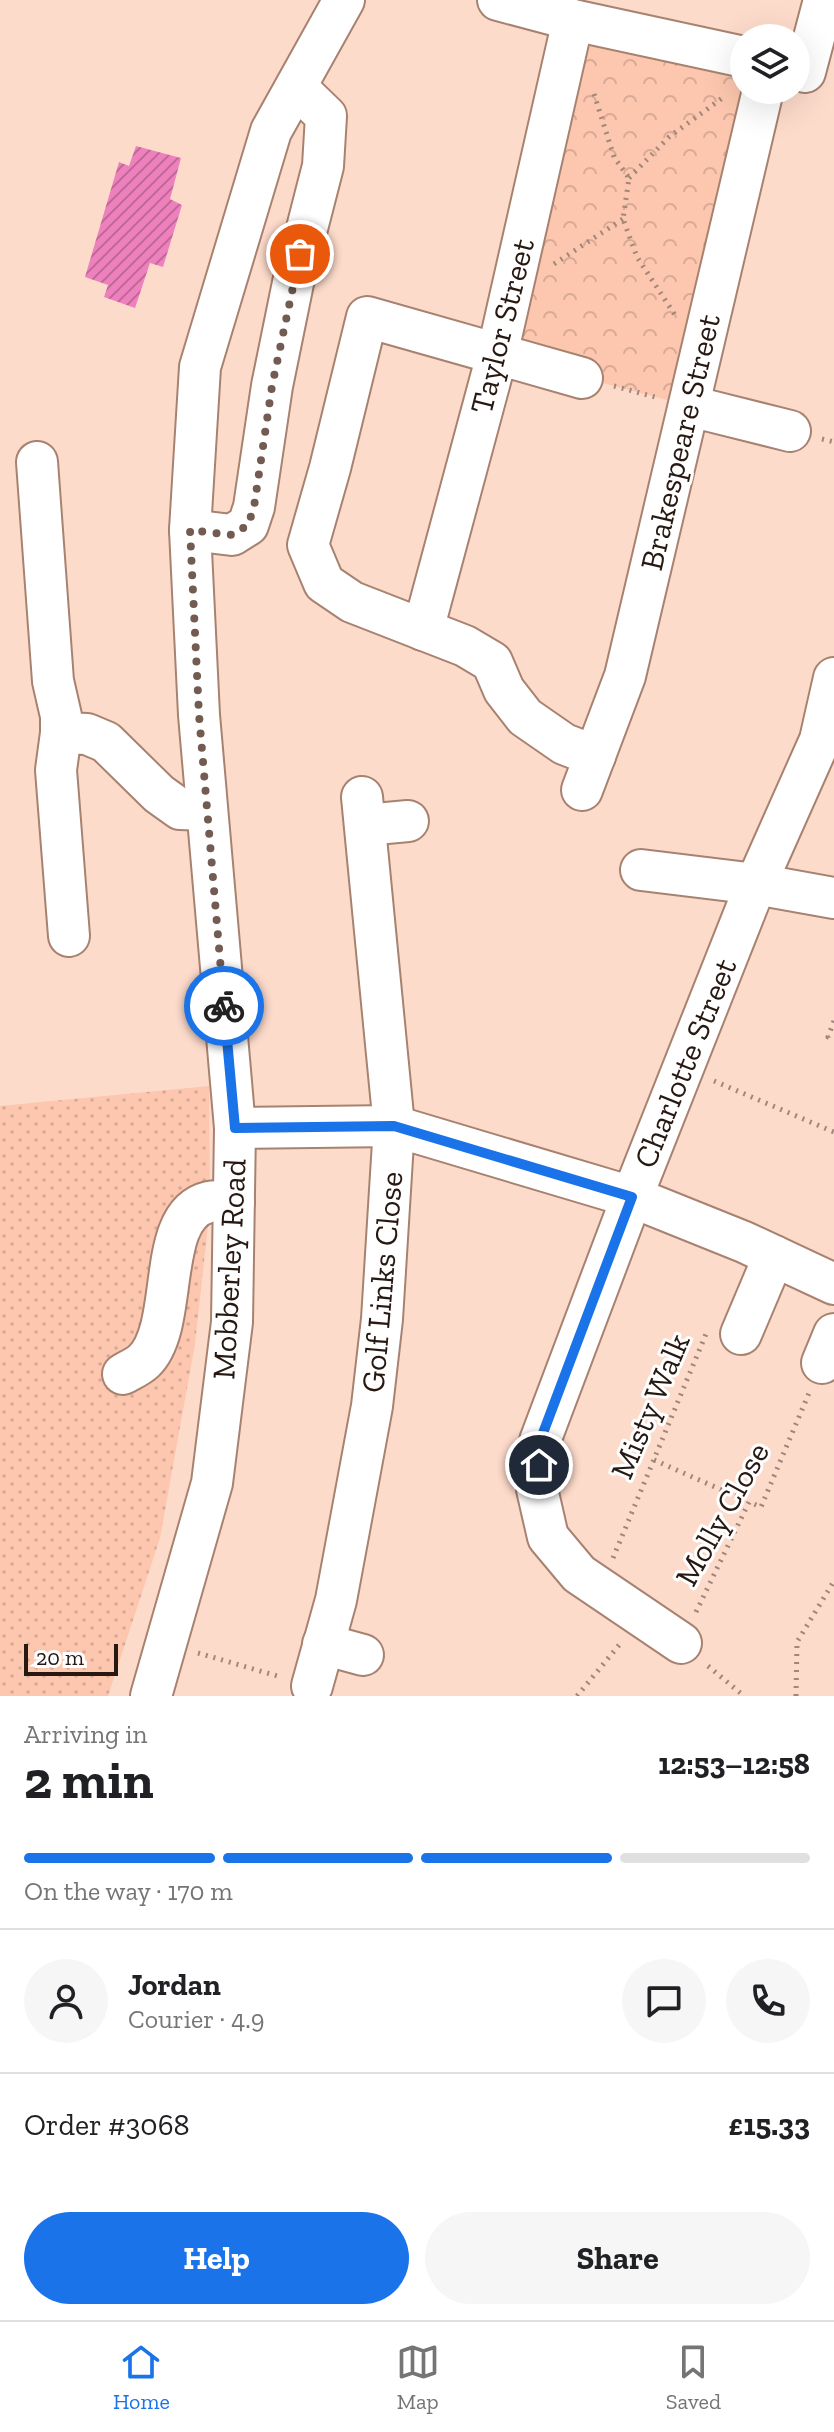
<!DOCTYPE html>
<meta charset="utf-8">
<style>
:root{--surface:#fff;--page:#f6f6f6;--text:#202124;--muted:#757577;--line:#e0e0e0;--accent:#1a73e8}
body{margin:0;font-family:"Zilla Slab",serif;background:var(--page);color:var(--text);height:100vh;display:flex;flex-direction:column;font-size:30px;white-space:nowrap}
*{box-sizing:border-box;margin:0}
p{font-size:26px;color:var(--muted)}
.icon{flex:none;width:44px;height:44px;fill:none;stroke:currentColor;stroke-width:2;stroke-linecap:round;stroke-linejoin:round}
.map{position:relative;height:1696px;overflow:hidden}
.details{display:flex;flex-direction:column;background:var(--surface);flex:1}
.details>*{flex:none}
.controls{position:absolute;left:730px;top:24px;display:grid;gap:16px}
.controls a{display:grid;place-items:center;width:80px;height:80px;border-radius:50%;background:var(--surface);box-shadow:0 8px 32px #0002;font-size:40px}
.scale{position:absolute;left:24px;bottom:20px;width:94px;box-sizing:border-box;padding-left:8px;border:4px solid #271811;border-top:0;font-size:22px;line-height:28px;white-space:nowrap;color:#271811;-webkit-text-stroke:6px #fff;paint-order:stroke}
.pin{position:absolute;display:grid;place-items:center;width:68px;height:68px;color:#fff;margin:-34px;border:4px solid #fff;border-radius:50%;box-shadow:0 2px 8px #0007}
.courier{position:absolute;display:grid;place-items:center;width:80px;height:80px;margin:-40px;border:6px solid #1a73e8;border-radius:50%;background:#fff;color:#222;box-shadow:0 2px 10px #0007}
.overview em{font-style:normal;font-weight:700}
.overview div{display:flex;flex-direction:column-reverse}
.overview{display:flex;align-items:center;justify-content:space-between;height:136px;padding:0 24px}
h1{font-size:52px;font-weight:700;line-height:60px}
.bar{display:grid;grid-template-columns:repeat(4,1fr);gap:12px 8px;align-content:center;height:96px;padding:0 24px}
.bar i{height:10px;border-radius:6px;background:var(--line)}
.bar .on{background:var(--accent)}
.bar p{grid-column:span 4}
.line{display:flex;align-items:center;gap:20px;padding:0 24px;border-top:2px solid var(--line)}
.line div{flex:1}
.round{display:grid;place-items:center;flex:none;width:84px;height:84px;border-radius:42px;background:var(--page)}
.cta{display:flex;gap:16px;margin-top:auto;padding:16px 24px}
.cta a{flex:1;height:92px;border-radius:48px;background:var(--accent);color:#fff;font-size:32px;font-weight:700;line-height:92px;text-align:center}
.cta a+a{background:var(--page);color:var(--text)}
.tab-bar{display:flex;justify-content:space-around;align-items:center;height:112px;border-top:2px solid var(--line);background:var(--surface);font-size:22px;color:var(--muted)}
.tab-bar a{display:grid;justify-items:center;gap:4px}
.tab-bar .on{color:var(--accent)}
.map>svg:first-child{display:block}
</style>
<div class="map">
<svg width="834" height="1696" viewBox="0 0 834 1696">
<defs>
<pattern id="park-crowns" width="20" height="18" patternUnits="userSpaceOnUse" patternTransform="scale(2)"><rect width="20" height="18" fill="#fcc7ae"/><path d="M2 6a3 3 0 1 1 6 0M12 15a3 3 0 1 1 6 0" fill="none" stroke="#d8aa95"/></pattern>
<pattern id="garden-dots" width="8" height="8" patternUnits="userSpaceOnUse" patternTransform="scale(2)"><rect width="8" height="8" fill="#fcc7ae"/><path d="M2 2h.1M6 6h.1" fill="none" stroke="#d8aa95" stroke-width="1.8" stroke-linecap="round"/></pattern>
<pattern id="building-hatch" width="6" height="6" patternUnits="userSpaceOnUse" patternTransform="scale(2)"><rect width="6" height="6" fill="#ef80be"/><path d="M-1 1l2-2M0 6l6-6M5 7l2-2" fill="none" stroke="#c26899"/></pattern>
</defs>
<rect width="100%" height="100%" fill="#fddbcb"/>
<path fill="url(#park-crowns)" d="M573 20 744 57V90L690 406 497 355Z"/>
<path fill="url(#garden-dots)" d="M209 1086 210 1207 195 1344 160 1538 108 1696H0V1106Z"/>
<path fill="url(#building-hatch)" d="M136 146 181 158 170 199 182 205 163 267 150 263 135 308 104 297 108 285 85 277 119 162 129 166Z"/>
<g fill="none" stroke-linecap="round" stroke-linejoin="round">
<g stroke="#a88270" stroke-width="44">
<g id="minor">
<path d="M498 0 573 20 744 57"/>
<path d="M805 72 824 0"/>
<path d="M582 378 367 317 330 468 308 545 324 583 352 602 465 646 492 662 504 690 525 717 564 744 595 756"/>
<path d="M690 406 790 431"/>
<path d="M37 462 53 681 61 716V733"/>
<path d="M190 530 232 535 248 525 254 507 272 386 293 283 323 166 326 116 296 87"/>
<path d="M423 630 497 355 573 20"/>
<path d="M582 790 625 676 763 90"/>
<path d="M365 825 408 821"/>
<path d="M641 870 756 884 834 898"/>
<path d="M69 936 56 770 61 733 87 734 106 742 159 794 180 809 207 810"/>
<path d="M235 1128 394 1126 632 1197 744 1242 834 1284"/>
<path d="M741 1334 774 1256"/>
<path d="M822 1363 834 1334"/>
<path d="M123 1374C130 1370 139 1366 144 1361 181 1325 154 1215 209 1202 217 1200 226 1202 234 1202"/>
<path d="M681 1643 579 1574 548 1537 537 1489 540 1441 632 1197 756 884 820 740 834 678"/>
<path d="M323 1644 363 1655"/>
<path d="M312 1686 336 1600 372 1406 382 1319 394 1126 362 797"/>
<path d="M151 1696 212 1483 232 1322 235 1128 199 715 190 530 200 367 271 131 344 0"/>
</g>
</g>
<g stroke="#a0877a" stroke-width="5" stroke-dasharray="2 6" stroke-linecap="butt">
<path d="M594 94 614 157 629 178 623 219 637 257 675 315"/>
<path d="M629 178 669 137 725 96"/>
<path d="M554 264 623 219"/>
<path d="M614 386 655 397"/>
<path d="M822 439 834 442"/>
<path d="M834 1021 828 1037 834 1039"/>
<path d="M714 1081 834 1132"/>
<path d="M654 1460 749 1502"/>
<path d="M613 1558 706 1334"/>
<path d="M696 1612 749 1502 761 1507 809 1393"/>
<path d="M198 1653 281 1677"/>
<path d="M708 1666 744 1696"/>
<path d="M577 1696 620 1644"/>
<path d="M796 1696 797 1642 834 1581"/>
</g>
<use href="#minor" stroke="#fff" stroke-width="40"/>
</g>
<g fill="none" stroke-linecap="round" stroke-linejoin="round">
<path stroke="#725c52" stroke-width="8" stroke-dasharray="0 14.4" d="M224 1006 199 715 190 530 232 535 248 525 254 507 272 386 300 254"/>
<path stroke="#1a73e8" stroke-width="10" d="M224 1006 235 1128 394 1126 632 1197 540 1441 539 1465"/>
</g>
<g text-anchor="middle" stroke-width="6" stroke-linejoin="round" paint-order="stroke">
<g font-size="32" fill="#271811" stroke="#fff">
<text transform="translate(502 326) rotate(-76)" y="11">Taylor Street</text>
<text transform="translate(680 442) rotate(-77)" y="11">Brakespeare Street</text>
<text transform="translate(685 1063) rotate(-68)" y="11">Charlotte Street</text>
<text transform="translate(229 1269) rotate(-87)" y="11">Mobberley Road</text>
<text transform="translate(382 1282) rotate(-85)" y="11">Golf Links Close</text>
<text transform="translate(650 1406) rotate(-67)" y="11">Misty Walk</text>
<text transform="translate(722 1514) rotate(-61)" y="11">Molly Close</text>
</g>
</g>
</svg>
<div class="controls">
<a><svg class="icon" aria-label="layers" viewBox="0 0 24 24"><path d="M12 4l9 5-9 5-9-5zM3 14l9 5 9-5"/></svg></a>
</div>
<div class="scale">20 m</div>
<div class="pin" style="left:300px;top:254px;background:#ea580c"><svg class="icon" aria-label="bag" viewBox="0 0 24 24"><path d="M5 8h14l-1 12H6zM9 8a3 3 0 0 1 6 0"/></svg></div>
<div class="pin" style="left:539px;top:1465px;background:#1f2937"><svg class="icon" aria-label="home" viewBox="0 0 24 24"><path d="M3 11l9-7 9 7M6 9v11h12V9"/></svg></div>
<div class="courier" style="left:224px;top:1006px"><svg class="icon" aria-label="bike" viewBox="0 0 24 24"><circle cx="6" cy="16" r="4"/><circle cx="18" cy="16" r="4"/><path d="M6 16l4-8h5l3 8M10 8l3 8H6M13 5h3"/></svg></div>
</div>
<section class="details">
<div class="overview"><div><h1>2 min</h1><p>Arriving in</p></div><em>12:53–12:58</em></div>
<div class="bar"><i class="on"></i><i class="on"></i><i class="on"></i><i></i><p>On the way · 170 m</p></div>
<div class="line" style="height:144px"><a class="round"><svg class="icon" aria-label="person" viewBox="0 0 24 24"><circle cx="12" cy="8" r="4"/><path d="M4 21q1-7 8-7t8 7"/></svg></a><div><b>Jordan</b><p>Courier · 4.9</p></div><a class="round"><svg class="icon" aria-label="chat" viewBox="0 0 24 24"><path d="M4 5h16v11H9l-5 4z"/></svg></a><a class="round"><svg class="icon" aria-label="phone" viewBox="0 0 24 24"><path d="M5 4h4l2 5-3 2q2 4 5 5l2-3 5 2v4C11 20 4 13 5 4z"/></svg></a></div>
<div class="line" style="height:104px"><div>Order #3068</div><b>£15.33</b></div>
<div class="cta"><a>Help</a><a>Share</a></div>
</section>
<nav class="tab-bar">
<a class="on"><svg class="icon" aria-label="home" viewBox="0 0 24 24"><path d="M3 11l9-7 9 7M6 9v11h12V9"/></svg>Home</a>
<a><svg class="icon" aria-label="map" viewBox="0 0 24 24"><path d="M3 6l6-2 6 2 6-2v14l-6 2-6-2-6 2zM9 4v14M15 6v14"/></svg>Map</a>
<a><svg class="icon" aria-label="saved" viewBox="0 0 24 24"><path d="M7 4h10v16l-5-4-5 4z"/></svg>Saved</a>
</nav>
